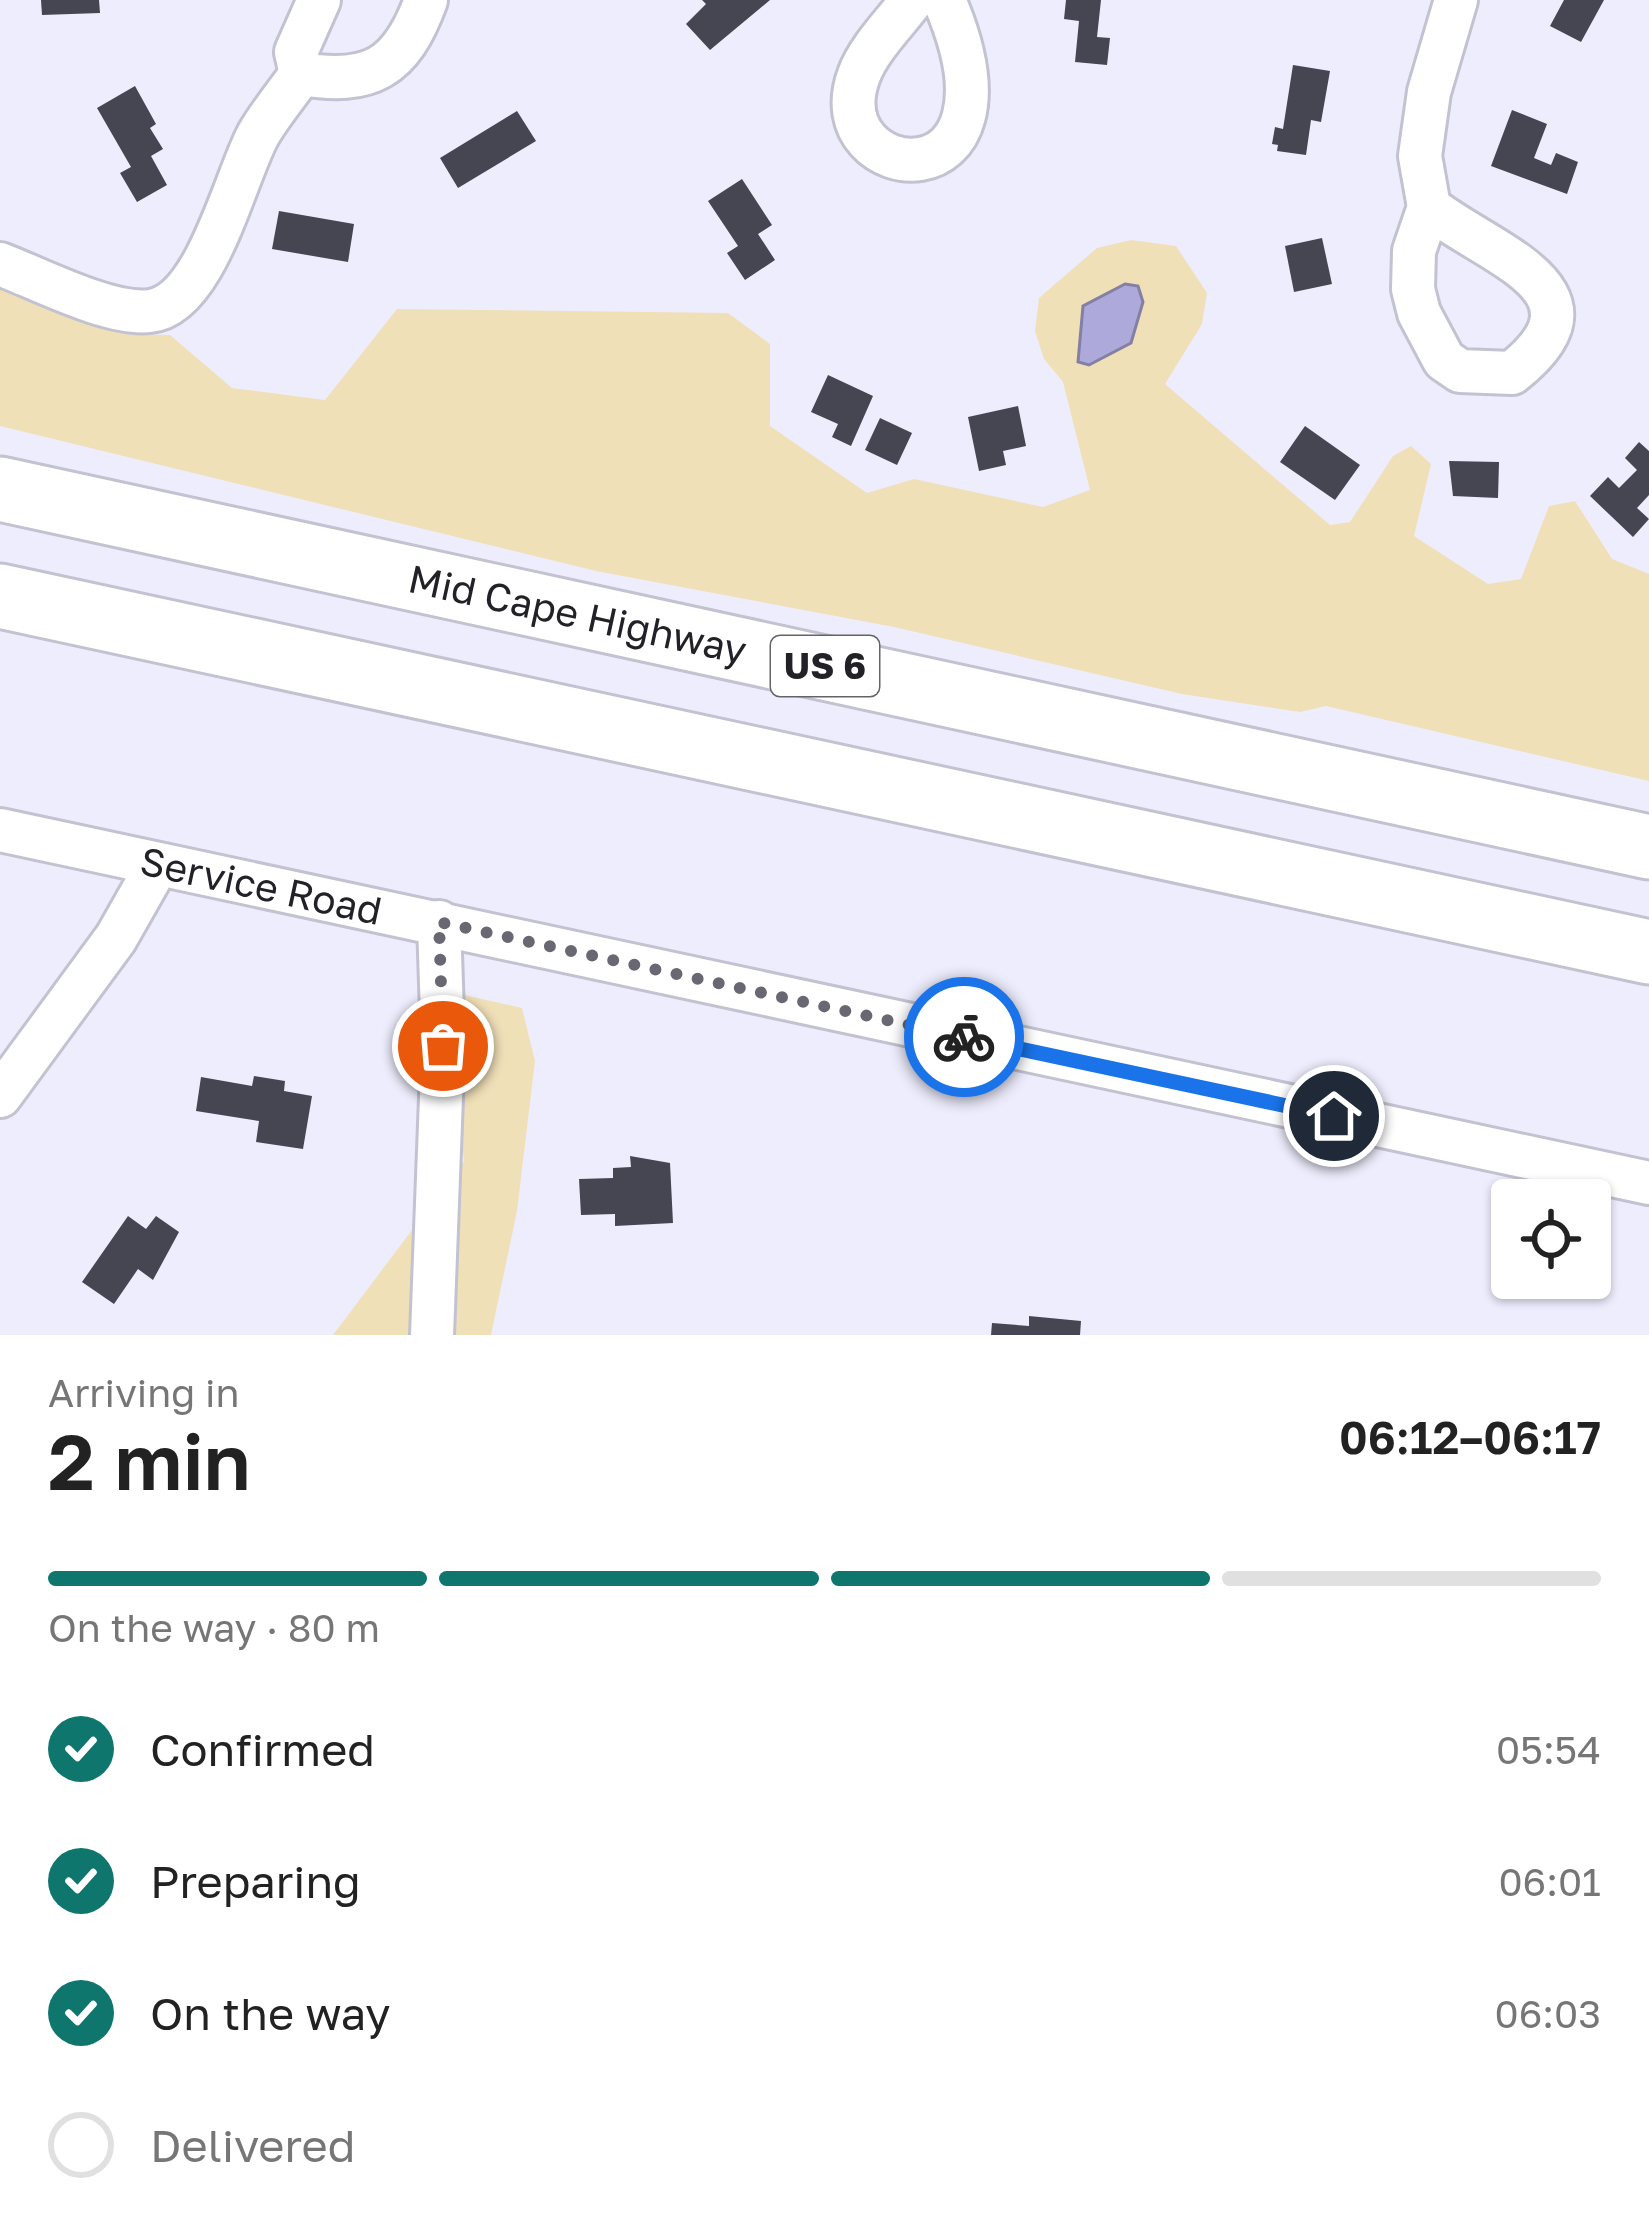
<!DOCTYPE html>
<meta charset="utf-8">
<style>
:root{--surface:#fff;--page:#f2f2f2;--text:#222;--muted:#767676;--line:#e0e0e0;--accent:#0f766e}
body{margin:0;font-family:"Golos Text",sans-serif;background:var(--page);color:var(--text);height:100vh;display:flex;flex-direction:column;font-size:45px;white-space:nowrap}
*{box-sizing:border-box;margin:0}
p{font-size:39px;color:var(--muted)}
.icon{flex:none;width:66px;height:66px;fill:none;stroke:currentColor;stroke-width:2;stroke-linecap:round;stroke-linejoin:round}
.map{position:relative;height:1335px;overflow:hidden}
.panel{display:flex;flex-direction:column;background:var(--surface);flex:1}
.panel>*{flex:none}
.tools{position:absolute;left:1491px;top:1179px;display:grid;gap:24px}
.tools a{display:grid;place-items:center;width:120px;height:120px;border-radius:12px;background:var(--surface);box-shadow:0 3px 9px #0004;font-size:60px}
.pin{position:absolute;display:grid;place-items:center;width:102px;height:102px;color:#fff;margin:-51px;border:6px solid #fff;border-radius:50%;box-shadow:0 3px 12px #0007}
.courier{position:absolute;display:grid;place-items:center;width:120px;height:120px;margin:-60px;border:9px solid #1a73e8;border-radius:50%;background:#fff;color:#222;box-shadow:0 3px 15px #0007}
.overview em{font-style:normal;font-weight:600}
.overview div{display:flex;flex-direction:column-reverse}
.overview{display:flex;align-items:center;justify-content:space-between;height:204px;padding:0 48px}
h1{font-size:78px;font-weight:600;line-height:90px}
.bar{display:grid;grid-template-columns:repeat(4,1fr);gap:18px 12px;align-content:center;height:144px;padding:0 48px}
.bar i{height:15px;border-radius:9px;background:var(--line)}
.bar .selected{background:var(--accent)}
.bar p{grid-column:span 4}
ol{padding:0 48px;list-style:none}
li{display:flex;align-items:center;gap:36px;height:132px}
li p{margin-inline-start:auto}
li .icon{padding:12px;border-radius:50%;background:var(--accent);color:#fff;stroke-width:4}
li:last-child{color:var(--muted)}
li i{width:66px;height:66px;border:6px solid var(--line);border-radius:50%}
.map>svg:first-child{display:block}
</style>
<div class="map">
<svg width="1649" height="1335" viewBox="0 0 1649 1335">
<rect width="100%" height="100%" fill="#eeedfd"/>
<g fill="#f0e0b8">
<path d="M1131 240 1176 246 1207 293 1202 324 1165 384 1330 525 1350 522 1393 456 1411 446 1431 464 1414 536 1488 584 1521 579 1549 506 1575 501 1612 559 1649 574V781L1326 706 1300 712 1182 694 894 627 596 571 0 426V289L126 334 170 335 232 388 325 400 397 309 728 313 770 344V426L867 493 914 479 1043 507 1090 490 1063 382 1044 359 1035 331 1039 298 1097 248Z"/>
<path d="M433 988 522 1008 535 1061 517 1211 491 1335H333L464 1161 454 1067Z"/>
</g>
<path fill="#ada9da" stroke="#8380a4" stroke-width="3" d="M1125 284 1138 286 1143 302 1131 343 1089 365 1078 362 1083 306Z"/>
<g fill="#464552">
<path d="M41 0H99L100 13 42 15Z"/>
<path d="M702 0H770L710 50 686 24 706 4Z"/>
<path d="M1066 0H1101L1097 37 1110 38 1107 65 1075 62 1079 21 1064 19Z"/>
<path d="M1564 0H1604L1581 42 1550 26Z"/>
<path d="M1293 65 1330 71 1321 122 1311 120 1306 155 1277 151 1278 145 1272 144 1275 127 1283 129Z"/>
<path d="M135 86 156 124 150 128 163 149 151 156 167 185 137 202 120 173 131 167 97 108Z"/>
<path d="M1512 110 1547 124 1534 158 1551 165 1556 153 1578 162 1567 194 1491 166Z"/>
<path d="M517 111 536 141 458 188 440 158Z"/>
<path d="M742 179 772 225 758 234 775 260 745 280 727 253 738 246 708 201Z"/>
<path d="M279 211 354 224 348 262 272 249Z"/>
<path d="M1322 238 1332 284 1294 292 1285 246Z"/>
<path d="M828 375 873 396 851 446 832 437 838 424 811 412Z"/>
<path d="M1018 406 1026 446 1003 451 1006 465 979 471 968 417Z"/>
<path d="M880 418 912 433 897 465 865 450Z"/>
<path d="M1305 426 1360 465 1335 500 1280 462Z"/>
<path d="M1639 442 1649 451V495L1637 508 1649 519 1633 537 1590 496 1608 477 1619 488 1637 470 1625 458Z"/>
<path d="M1449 461 1499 462 1498 498 1453 496Z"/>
<path d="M254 1076 285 1081 284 1091 312 1096 303 1149 256 1142 259 1121 196 1111 201 1077 252 1086Z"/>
<path d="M630 1156 670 1163 673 1223 615 1226V1214L581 1215 579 1179 613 1178V1168L631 1167Z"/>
<path d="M128 1216 146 1229 156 1216 179 1232 153 1280 138 1269 114 1304 82 1282Z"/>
<path d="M1029 1316 1081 1321 1080 1335H991L992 1323 1029 1326Z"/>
</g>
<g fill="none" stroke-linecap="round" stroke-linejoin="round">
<g stroke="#c3c2d1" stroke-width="48">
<g id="minor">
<path d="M319 0 296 52 301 74C370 85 401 69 426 0"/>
<path d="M912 0C895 23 869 48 859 75 817 187 1036 212 944 0"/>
<path d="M1429 207C1487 254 1618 290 1512 373L1460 371 1444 360 1419 313 1413 289 1414 251 1429 207 1420 156 1429 92 1456 0"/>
<path d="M0 264C39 279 110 316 150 311 206 305 234 180 258 135 270 114 287 94 301 74"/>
<path id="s1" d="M0 830 1649 1183"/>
<path d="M0 1096 116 938 158 864"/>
<path d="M432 1335 443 1045 439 922"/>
</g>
</g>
<g stroke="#c3c2d1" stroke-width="69">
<g id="highway">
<path id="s2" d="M0 489 1649 847"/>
<path d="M0 596 1649 952"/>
</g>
</g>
<use href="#minor" stroke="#fff" stroke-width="42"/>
<use href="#highway" stroke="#fff" stroke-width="63"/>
</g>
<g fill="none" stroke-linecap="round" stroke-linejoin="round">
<path stroke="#696872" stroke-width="12" stroke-dasharray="0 21.6" d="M443 1046 439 922 964 1037"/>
<path stroke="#1a73e8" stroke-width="15" d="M964 1037 1334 1116"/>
</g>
<g text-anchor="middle" stroke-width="12" stroke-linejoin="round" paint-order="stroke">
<rect fill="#fff" stroke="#646468" stroke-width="3" x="771" y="636" width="108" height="60" rx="9"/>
<g font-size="36" font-weight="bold" fill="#222127">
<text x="825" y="679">US 6</text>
</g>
<g font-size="39" fill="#222127" stroke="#fff">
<text dy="14" stroke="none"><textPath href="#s2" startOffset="591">Mid Cape Highway</textPath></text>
<text dy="14" stroke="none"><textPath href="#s1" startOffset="267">Service Road</textPath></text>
</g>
</g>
</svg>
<div class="tools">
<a><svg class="icon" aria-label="locate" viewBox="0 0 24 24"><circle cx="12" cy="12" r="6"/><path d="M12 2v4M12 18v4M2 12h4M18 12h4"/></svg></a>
</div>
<div class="pin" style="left:443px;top:1046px;background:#ea580c"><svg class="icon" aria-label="bag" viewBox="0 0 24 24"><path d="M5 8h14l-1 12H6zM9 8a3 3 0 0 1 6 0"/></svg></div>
<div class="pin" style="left:1334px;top:1116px;background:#1f2937"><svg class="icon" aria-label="home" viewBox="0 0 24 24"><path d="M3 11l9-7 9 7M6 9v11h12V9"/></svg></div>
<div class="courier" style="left:964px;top:1037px"><svg class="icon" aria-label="bike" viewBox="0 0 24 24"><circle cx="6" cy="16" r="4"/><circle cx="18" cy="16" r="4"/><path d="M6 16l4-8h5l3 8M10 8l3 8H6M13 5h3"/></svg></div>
</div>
<section class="panel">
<div class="overview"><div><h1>2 min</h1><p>Arriving in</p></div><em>06:12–06:17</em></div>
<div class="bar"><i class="selected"></i><i class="selected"></i><i class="selected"></i><i></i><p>On the way · 80 m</p></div>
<ol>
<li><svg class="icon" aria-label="check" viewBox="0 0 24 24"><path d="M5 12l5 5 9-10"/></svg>Confirmed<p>05:54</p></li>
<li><svg class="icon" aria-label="check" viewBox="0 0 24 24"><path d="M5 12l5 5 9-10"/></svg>Preparing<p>06:01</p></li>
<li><svg class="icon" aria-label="check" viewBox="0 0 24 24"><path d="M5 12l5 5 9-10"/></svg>On the way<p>06:03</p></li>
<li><i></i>Delivered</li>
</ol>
</section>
